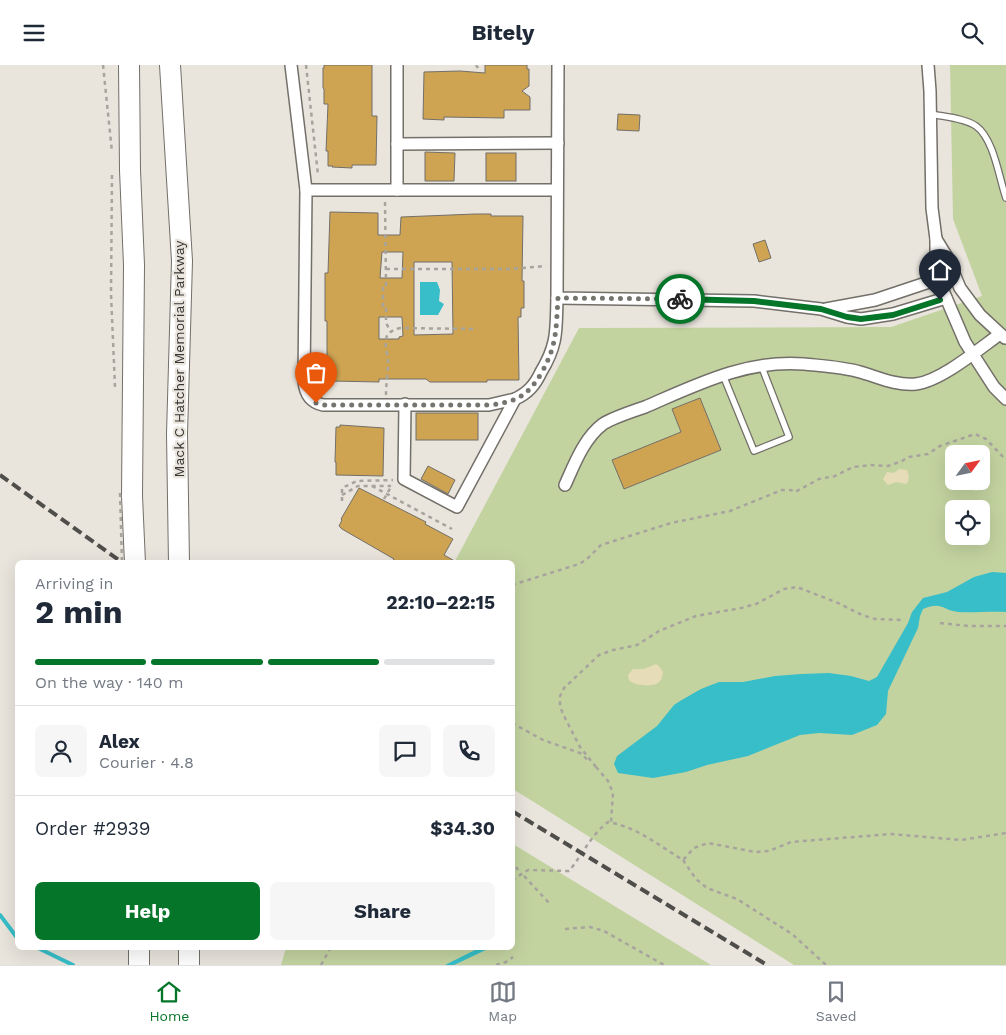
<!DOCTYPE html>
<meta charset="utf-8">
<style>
:root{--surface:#fff;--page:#f6f6f7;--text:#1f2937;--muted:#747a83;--line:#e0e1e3;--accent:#057529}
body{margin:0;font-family:"Work Sans",sans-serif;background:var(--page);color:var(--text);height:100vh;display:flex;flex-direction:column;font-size:19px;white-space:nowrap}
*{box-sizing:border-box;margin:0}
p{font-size:16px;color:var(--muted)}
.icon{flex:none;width:28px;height:28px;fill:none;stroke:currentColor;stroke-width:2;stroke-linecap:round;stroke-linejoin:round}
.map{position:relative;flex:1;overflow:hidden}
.side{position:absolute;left:15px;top:495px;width:500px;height:390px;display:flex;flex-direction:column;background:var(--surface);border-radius:8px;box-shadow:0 5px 20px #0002}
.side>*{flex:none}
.needle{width:32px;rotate:57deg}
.buttons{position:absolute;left:945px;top:380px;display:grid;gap:10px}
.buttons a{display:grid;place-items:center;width:45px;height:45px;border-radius:8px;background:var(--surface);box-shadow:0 5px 20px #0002;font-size:25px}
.pin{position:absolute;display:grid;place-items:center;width:42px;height:42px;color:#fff;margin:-51px -21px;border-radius:50% 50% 50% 0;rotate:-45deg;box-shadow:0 0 5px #0007}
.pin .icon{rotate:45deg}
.courier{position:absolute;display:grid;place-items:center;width:50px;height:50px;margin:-25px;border:4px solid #057529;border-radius:50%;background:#fff;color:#222;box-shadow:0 1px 6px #0007}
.head em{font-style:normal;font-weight:700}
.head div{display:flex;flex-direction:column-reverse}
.head{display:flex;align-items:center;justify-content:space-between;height:85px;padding:0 20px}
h1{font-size:32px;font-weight:700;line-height:38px}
.bar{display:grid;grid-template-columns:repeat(4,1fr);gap:8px 5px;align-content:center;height:60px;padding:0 20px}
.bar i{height:6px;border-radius:4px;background:var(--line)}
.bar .selected{background:var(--accent)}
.bar p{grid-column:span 4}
.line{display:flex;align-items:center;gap:12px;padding:0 20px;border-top:1px solid var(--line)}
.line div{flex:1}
.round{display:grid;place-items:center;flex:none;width:52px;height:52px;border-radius:8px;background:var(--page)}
.action{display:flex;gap:10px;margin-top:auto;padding:10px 20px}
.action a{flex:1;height:58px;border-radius:8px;background:var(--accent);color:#fff;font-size:20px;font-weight:700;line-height:58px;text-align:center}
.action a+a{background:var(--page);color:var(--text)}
header{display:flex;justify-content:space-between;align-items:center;height:65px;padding:0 20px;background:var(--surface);font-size:22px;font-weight:700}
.tabs{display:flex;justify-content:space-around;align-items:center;height:70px;border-top:1px solid var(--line);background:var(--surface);font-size:14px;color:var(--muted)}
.tabs a{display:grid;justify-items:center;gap:2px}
.tabs .selected{color:var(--accent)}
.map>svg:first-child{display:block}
</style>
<header><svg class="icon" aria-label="menu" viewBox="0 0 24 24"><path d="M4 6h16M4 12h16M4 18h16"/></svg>Bitely<svg class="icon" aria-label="search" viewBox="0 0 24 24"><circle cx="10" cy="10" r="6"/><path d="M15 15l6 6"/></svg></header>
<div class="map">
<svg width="1006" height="900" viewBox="0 0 1006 900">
<rect width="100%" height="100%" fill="#e9e5dd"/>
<g fill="#c3d3a0" fill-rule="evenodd">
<path d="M950 0H1006V900H794L513 724 512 498H454L579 263 891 262 982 231 953 154ZM954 389H981V416H954ZM954 444H981V471H954Z"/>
<path d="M513 779 711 900H281L286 883 512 882Z"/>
</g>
<g fill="#e6dcb7">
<path d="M899 404 907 405C909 411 910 415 906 419L896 417 888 420 883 414 887 407 894 408Z"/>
<path d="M981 414 984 418 983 421 976 426 963 421 959 416H981Z"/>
<path d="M656 599 659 601 663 607C663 609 662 614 660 616 655 623 634 621 629 615L628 610 633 604H644Z"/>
</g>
<g fill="#37bec8">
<path d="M420 217H437L440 225 439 236 444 239 438 250H420Z"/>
<path d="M992 507 1006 508V547C990 546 973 548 958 547 942 545 942 536 923 544L920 551 918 563 888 626 886 649 877 660 852 670 819 668 800 670 748 691 707 700 686 707 653 713 618 708 614 699 617 691 657 661 674 640 680 636 701 624 719 617H743L775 611 801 609 829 608 851 611 869 616 877 612 908 558 912 547 923 533 947 527 974 512Z"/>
<path d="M481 882 490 883 454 900H445Z"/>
</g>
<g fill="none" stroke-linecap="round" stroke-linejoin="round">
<g stroke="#37bec8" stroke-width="4">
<path d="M0 850 18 874"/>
<path d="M36 882 73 900"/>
</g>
</g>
<g fill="#cea452" stroke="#736f68" fill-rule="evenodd">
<path d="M324 0H372V51H377L376 100H352V103L332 102 333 101H328V86H326L328 39H324V24L323 23V3H324Z"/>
<path d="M485 0H527V4H529V21L522 26 530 32V45H504V53L444 52V55L423 54 424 7 460 6 485 8Z"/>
<path d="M618 49 640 50 639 66 617 65Z"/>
<path d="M425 87 455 88 454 116H425Z"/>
<rect x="486" y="88" width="30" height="28"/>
<path d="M330 147 378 148V170H400L401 152 475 149H491V151H523L522 216H524V243H521V252H518L519 315H487V317H430L426 314H379V317L331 316V294H327V256H325V208H328ZM382 187H403L402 213H380ZM414 197H452L453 269 414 270ZM379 252H402L403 271 399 272V274H379Z"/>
<path d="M765 175 771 193 759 197 753 179Z"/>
<path d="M700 333 721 385 624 424 612 395 681 367 672 344Z"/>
<rect x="416" y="348" width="62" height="27"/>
<path d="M340 360 384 363 383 411 336 410V397H335L336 362H340Z"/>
<path d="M428 401 455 415 448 429 421 414Z"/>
<path d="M359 423 426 457 425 459 453 474 444 490 458 498H392L394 494 342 464 339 461 342 455 341 454Z"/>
</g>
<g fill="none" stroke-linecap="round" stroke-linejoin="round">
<g stroke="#736f69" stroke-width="8">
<g id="lane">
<path d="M931 49C945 52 964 53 976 61 994 74 999 113 1006 133"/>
<path d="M723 310 754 386 789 372 761 300"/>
</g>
</g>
<g stroke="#736f69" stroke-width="14">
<g id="street">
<path d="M291 0 306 125 304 316C305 328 309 337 323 340H489L515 334"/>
<path d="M558 0 557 233 754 236 821 244 847 252 861 254 893 249 946 233"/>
<path d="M928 0 930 26 932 143 936 174V200L938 214 965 277 994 322 1006 334"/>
<path d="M397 79 558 78"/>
<path d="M306 125H557"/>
<path d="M397 125V0"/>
<path d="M936 174 947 192 960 223 980 250 1005 273"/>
<path d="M826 244 875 235 938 214"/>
<path d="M405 339 404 414 457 442 515 334C528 328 535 320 541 307 558 279 556 265 557 233"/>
<path d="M565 420C574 400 584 373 603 359 612 353 633 346 645 342 696 320 747 294 804 299 823 301 842 302 860 307 878 312 896 321 916 319 941 316 979 284 1000 269"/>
</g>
</g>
<g stroke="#736f69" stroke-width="22">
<g id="highway">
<path d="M129 0 130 105 134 200 132 431 135 498"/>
<path d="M170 0 182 196 177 369 179 498"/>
<path d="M139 882V900"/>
<path d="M189 882V900"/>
</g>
</g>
<g stroke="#a7a49e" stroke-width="2.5" stroke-dasharray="4 4" stroke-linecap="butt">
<path d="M103 0 112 87"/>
<path d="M306 0 318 110"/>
<path d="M476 0 478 3"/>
<path d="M112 110 111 229 115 322"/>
<path d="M385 137 386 220H383V244H386V258L391 267"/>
<path d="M386 204H510L546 201"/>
<path d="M386 330C386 319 388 307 388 296 387 281 379 268 400 263L476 264"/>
<path d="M372 421 452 464"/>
<path d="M342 430 358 421H391"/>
<path d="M384 434 392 420"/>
<path d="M342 436V423L357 416 393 415"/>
<path d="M512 520 579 499 586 495 601 480 671 458 730 446 782 425H791L795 427 819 414 835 411 853 402 871 400 888 401 902 396 909 392 928 389 940 381 975 369 986 374 1006 395"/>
<path d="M940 558 968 561H1006"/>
<path d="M512 658 543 675 580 688 590 697"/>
<path d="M596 702 580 682 563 649 560 641V631L564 623 599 590 613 585 637 580 659 566 696 551 741 543 756 539 784 524 797 522 838 538 862 550 875 554 902 555"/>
<path d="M596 702 608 716 613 728 611 757"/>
<path d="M512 795 518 805"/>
<path d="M683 795 696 814 707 823 737 834 792 869 826 900"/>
<path d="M524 811 550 839"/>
<path d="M512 815 528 805 569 806C583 789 591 770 608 757 637 762 658 780 683 795L694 783 708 778 755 787 769 786 791 777 891 769 961 775 1006 768"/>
<path d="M565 864 590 862 604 866 664 900"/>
<path d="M321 900 331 882"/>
<path d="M496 900 506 897 513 892"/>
</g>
<use href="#lane" stroke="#fff" stroke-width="5.5"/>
<use href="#street" stroke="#fff" stroke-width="11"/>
<use href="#highway" stroke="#fff" stroke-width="20"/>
<g stroke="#4f4e4a" stroke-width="4" stroke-dasharray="10 5" stroke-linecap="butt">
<path d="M0 410 123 498"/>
<path d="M512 746 767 900"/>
</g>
<path stroke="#a7a49e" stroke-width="2.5" stroke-dasharray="4 4" stroke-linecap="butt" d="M120 428 122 498"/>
</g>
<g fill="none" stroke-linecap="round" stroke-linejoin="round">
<path stroke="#76746f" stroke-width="5" stroke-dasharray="0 9" d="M316 338 323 340H489C516 337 528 331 542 307 557 280 556 264 558 233L680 234"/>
<path stroke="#057529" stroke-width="6" d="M680 234 754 236 821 244 847 252 861 254 893 250 940 235"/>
</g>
<g text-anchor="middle" stroke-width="4.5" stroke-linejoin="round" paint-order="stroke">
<g font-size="14" fill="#383734" stroke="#e9e5dd">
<text transform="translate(179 294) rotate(-90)" y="5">Mack C Hatcher Memorial Parkway</text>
</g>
</g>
</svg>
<div class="buttons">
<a><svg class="needle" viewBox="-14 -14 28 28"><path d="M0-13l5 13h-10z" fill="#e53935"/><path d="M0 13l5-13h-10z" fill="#747a83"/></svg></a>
<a><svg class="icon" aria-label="locate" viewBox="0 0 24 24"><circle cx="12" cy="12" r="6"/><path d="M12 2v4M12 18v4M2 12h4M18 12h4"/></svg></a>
</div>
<div class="pin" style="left:316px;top:338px;background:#ea580c"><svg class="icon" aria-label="bag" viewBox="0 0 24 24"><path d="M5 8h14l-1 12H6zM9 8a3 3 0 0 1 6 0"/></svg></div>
<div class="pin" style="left:940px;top:235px;background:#1f2937"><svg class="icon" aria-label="home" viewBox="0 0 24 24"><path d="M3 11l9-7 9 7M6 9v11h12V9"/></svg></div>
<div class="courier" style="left:680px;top:234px"><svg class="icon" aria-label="bike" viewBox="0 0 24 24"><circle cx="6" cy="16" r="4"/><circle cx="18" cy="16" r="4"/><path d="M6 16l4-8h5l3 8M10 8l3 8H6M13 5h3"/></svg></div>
<section class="side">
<div class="head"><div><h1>2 min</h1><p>Arriving in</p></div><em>22:10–22:15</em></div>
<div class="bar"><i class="selected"></i><i class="selected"></i><i class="selected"></i><i></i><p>On the way · 140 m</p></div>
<div class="line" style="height:90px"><a class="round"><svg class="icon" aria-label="person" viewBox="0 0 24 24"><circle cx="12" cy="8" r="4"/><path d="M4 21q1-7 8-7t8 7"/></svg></a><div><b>Alex</b><p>Courier · 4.8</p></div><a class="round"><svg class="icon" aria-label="chat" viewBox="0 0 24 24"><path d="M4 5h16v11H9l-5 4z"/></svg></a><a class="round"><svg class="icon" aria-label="phone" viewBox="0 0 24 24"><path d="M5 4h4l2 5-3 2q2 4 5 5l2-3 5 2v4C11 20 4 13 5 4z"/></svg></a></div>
<div class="line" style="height:65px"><div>Order #2939</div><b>$34.30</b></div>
<div class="action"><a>Help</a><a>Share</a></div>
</section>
</div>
<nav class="tabs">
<a class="selected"><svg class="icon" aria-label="home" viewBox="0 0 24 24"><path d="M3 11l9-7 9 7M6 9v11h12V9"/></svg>Home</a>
<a><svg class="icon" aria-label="map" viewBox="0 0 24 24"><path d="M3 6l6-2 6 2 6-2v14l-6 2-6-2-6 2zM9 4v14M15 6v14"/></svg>Map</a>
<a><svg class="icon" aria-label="saved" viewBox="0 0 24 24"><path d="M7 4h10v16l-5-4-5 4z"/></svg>Saved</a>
</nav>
